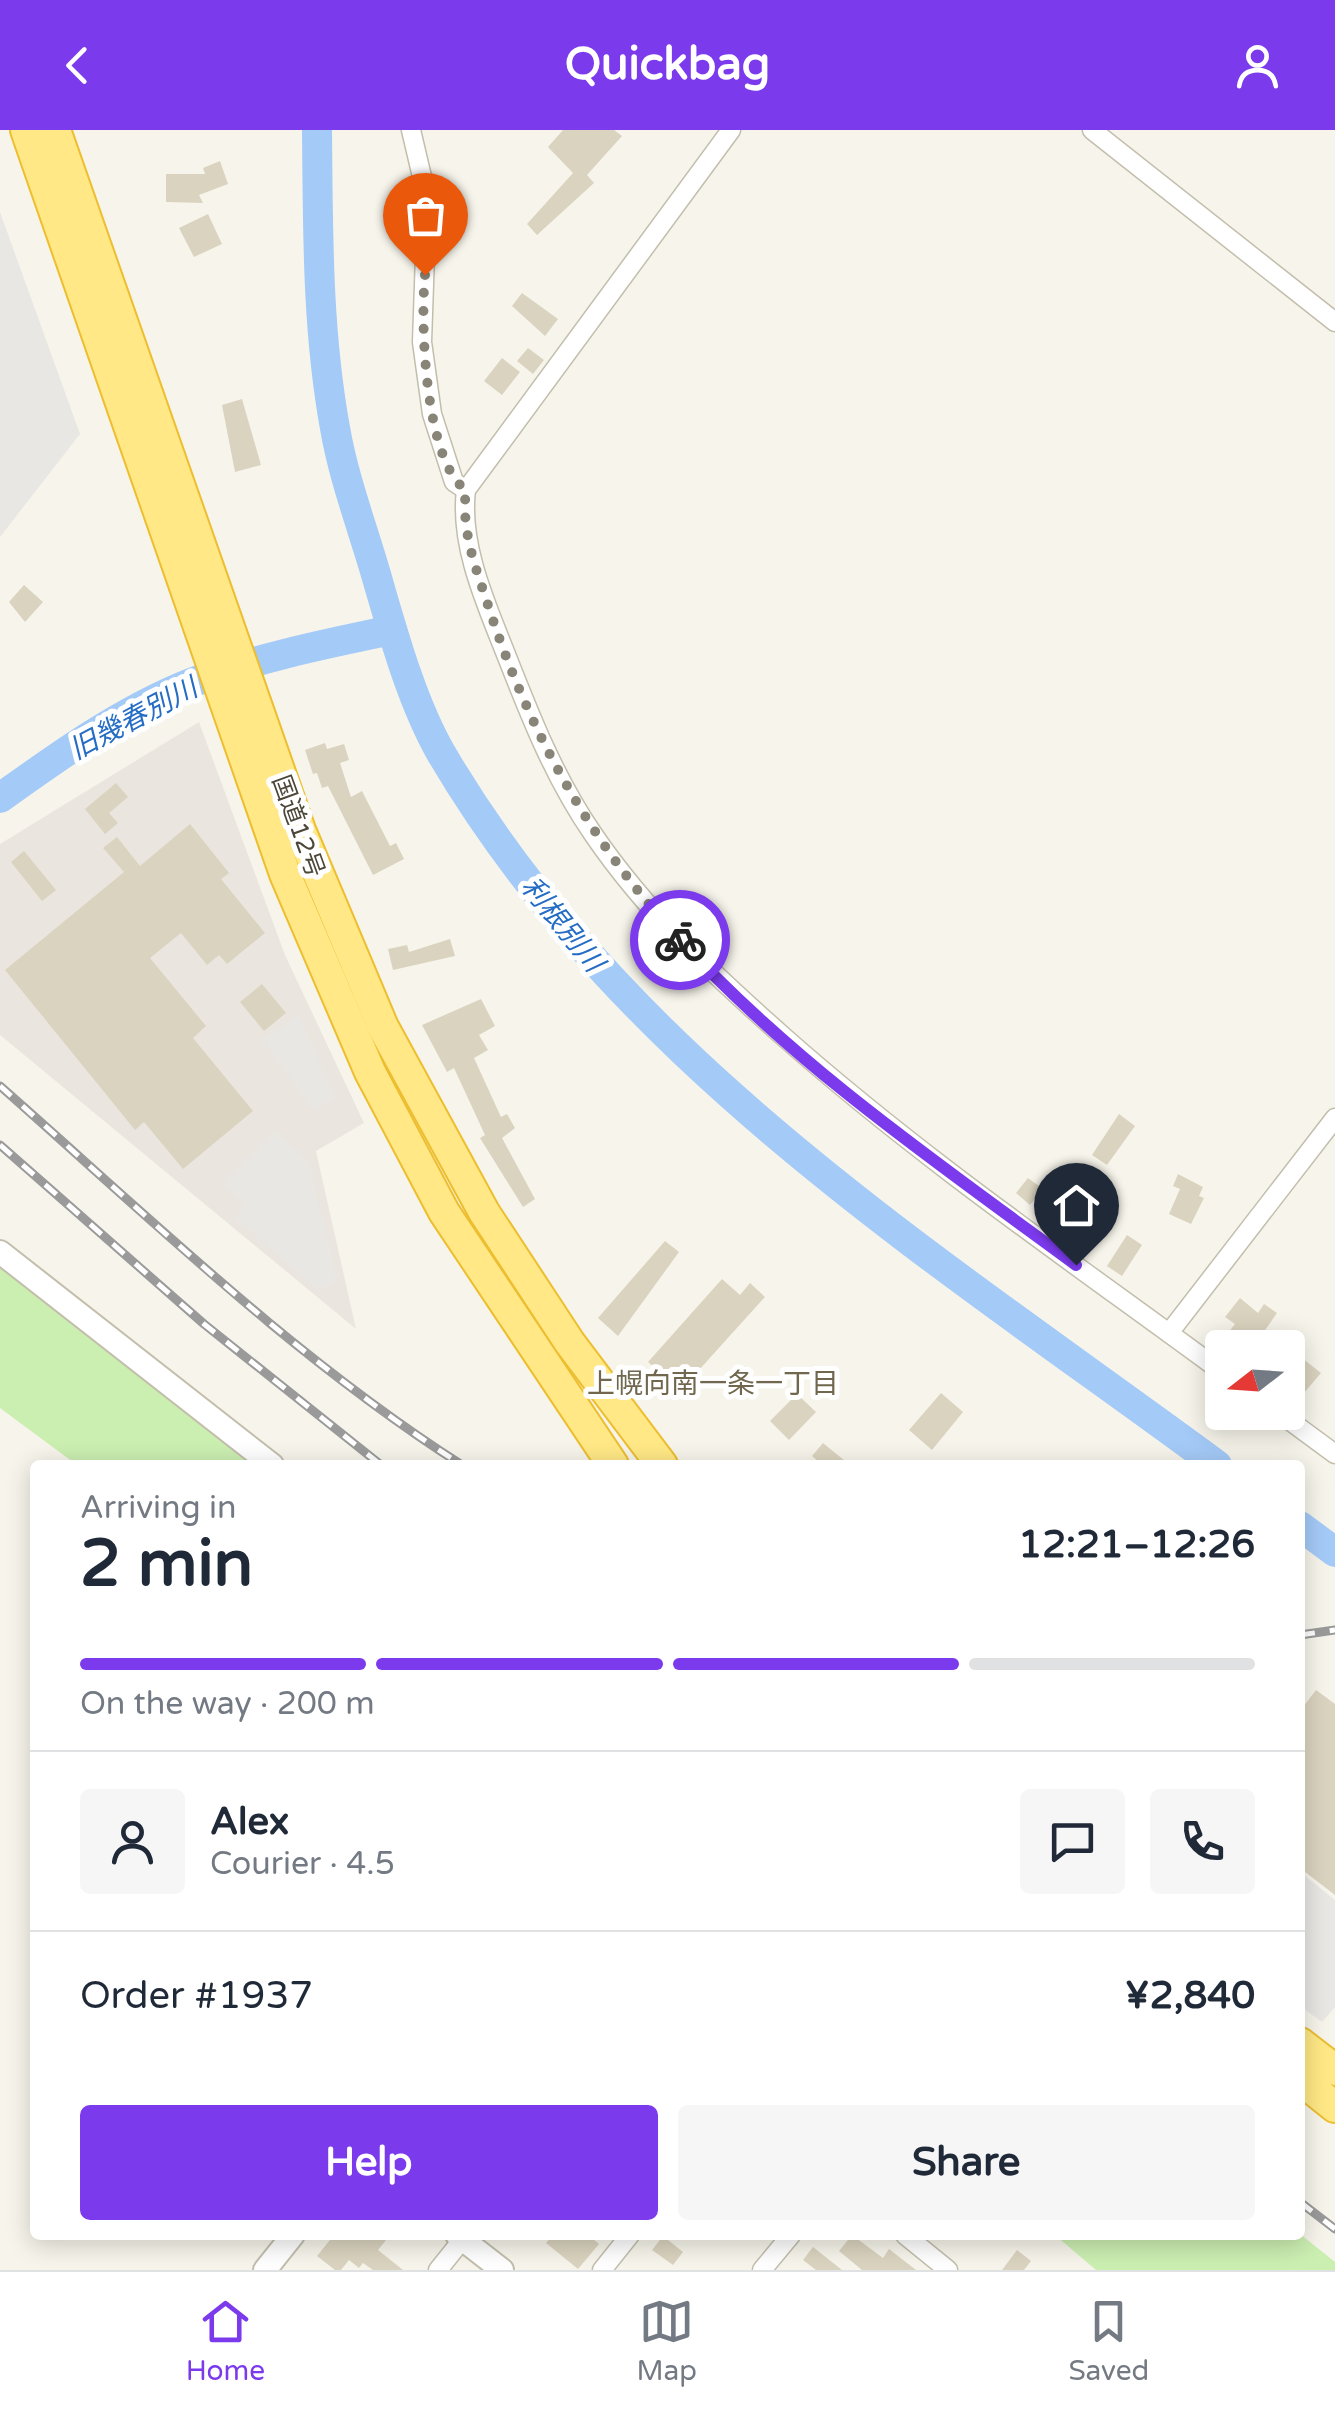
<!DOCTYPE html>
<meta charset="utf-8">
<style>
:root{--surface:#fff;--page:#f6f6f7;--text:#1f2937;--muted:#747a83;--line:#e0e1e3;--accent:#7c3aed}
body{margin:0;font-family:"Varela Round","Noto Sans JP",sans-serif;background:var(--page);color:var(--text);height:100vh;display:flex;flex-direction:column;font-size:38px;white-space:nowrap}
*{box-sizing:border-box;margin:0}
p{font-size:32px;color:var(--muted)}
.icon{flex:none;width:55px;height:55px;fill:none;stroke:currentColor;stroke-width:2;stroke-linecap:round;stroke-linejoin:round}
.map{position:relative;flex:1;overflow:hidden}
.drawer{position:absolute;left:30px;top:1330px;width:1275px;height:780px;display:flex;flex-direction:column;background:var(--surface);border-radius:10px;box-shadow:0 5px 25px #0003}
.drawer>*{flex:none}
.needle{width:65px;rotate:253deg}
.buttons{position:absolute;left:1205px;top:1200px;display:grid;gap:20px}
.buttons a{display:grid;place-items:center;width:100px;height:100px;border-radius:10px;background:var(--surface);box-shadow:0 5px 25px #0003;font-size:50px}
.pin{position:absolute;display:grid;place-items:center;width:85px;height:85px;color:#fff;margin:-102px -42px;border-radius:50% 50% 50% 0;rotate:-45deg;box-shadow:0 0 10px #0007}
.pin .icon{rotate:45deg}
.courier{position:absolute;display:grid;place-items:center;width:100px;height:100px;margin:-50px;border:8px solid #7c3aed;border-radius:50%;background:#fff;color:#222;box-shadow:0 2px 12px #0007}
.headline em{font-style:normal;font-weight:800}
.headline div{display:flex;flex-direction:column-reverse}
.headline{display:flex;align-items:center;justify-content:space-between;height:170px;padding:0 50px}
h1{font-size:65px;font-weight:800;line-height:75px}
.bar{display:grid;grid-template-columns:repeat(4,1fr);gap:15px 10px;align-content:center;height:120px;padding:0 50px}
.bar i{height:12px;border-radius:8px;background:var(--line)}
.bar .active{background:var(--accent)}
.bar p{grid-column:span 4}
.line{display:flex;align-items:center;gap:25px;padding:0 50px;border-top:2px solid var(--line)}
.line div{flex:1}
.round{display:grid;place-items:center;flex:none;width:105px;height:105px;border-radius:10px;background:var(--page)}
.button{display:flex;gap:20px;margin-top:auto;padding:20px 50px}
.button a{flex:1;height:115px;border-radius:10px;background:var(--accent);color:#fff;font-size:40px;font-weight:800;line-height:115px;text-align:center}
.button a+a{background:var(--page);color:var(--text)}
header{display:flex;justify-content:space-between;align-items:center;height:130px;padding:0 50px;background:var(--accent);color:#fff;font-size:45px;font-weight:800}
.tab-bar{display:flex;justify-content:space-around;align-items:center;height:140px;border-top:2px solid var(--line);background:var(--surface);font-size:28px;color:var(--muted)}
.tab-bar a{display:grid;justify-items:center;gap:5px}
.tab-bar .active{color:var(--accent)}
.map>svg:first-child{display:block}
</style>
<header><svg class="icon" aria-label="back" viewBox="0 0 24 24"><path d="M15 5l-7 7 7 7"/></svg>Quickbag<svg class="icon" aria-label="person" viewBox="0 0 24 24"><circle cx="12" cy="8" r="4"/><path d="M4 21q1-7 8-7t8 7"/></svg></header>
<div class="map">
<svg width="1335" height="2140" viewBox="0 0 1335 2140">
<rect width="100%" height="100%" fill="#f7f5eb"/>
<path fill="#eae6df" d="M199 592 285 825 364 993 316 1021 356 1199 0 905V714Z"/>
<g fill="#cbeeb1">
<path d="M0 1136 254 1335H77L0 1278Z"/>
<path d="M1300 2104 1335 2132V2140H1096L1055 2105Z"/>
</g>
<g fill="#e8e7e3">
<path d="M0 82 80 304 0 407Z"/>
<path d="M299 884 334 968 316 981 263 911Z"/>
<path d="M274 1002 309 1032 336 1149 321 1162 236 1088 246 1076 223 1053Z"/>
<path d="M1300 1742 1335 1770V1877L1322 1892 1300 1876Z"/>
</g>
<g fill="none" stroke-linecap="round" stroke-linejoin="round">
<g stroke="#a4caf7" stroke-width="30">
<path d="M317 0C318 100 317 199 335 298 344 351 365 404 379 455 395 510 413 574 441 623 623 933 935 1127 1217 1335"/>
<path d="M0 668C60 625 123 580 191 553 256 528 325 514 392 500"/>
<path d="M1300 1396 1335 1422"/>
</g>
</g>
<g fill="#dad3bf">
<path d="M563 0H614L622 6 587 45 594 53 537 105 527 94 573 43 548 17Z"/>
<path d="M220 31 228 54 199 65 203 73 166 72V44H205L203 38Z"/>
<path d="M208 84 222 114 194 127 179 98Z"/>
<path d="M522 163 558 189 545 206 512 176Z"/>
<path d="M528 218 544 230 533 244 517 231Z"/>
<path d="M502 228 520 242 502 265 484 251Z"/>
<path d="M242 269 261 335 235 342 222 275Z"/>
<path d="M24 455 43 472 25 492 9 472Z"/>
<path d="M325 613 327 619 344 614 349 630 340 633 351 667 362 661 390 716 396 713 404 729 373 745 328 656 322 658 317 643 313 644 305 620Z"/>
<path d="M116 653 128 667 109 683 118 693 105 704 85 679Z"/>
<path d="M190 694 229 743 221 749 265 803 227 834 219 825 207 835 181 803 150 828 206 896 193 908 253 981 183 1039 144 992 135 1000 5 840 124 742 103 718 117 707 140 736Z"/>
<path d="M24 721 56 760 42 771 11 732Z"/>
<path d="M450 809 455 826 393 840 388 819 407 815 409 822Z"/>
<path d="M262 854 286 883 264 901 240 872Z"/>
<path d="M481 869 495 896 479 905 488 920 474 928 501 987 507 984 515 998 502 1008 535 1069 523 1077 480 1008 485 1005 454 938 447 942 422 895Z"/>
<path d="M1119 984 1135 996 1107 1035 1092 1025Z"/>
<path d="M1178 1044 1203 1057 1199 1066 1204 1068 1191 1094 1169 1084 1180 1059 1173 1056Z"/>
<path d="M1028 1048 1043 1059 1030 1075 1016 1063Z"/>
<path d="M1102 1052 1117 1061 1107 1078 1092 1069Z"/>
<path d="M1127 1105 1142 1115 1122 1146 1107 1136Z"/>
<path d="M665 1111 679 1122 618 1206 598 1188Z"/>
<path d="M722 1149 740 1165 750 1153 765 1167 680 1261 648 1232Z"/>
<path d="M1240 1168 1258 1183 1264 1174 1277 1183 1263 1203 1280 1218H1216L1235 1194 1225 1187Z"/>
<path d="M1288 1217 1321 1243 1292 1277 1288 1273Z"/>
<path d="M941 1263 963 1282 932 1320 909 1300Z"/>
<path d="M797 1264 816 1282 789 1310 770 1291Z"/>
<path d="M823 1313 850 1335H822L812 1326Z"/>
<path d="M1316 1560 1335 1574V1765L1300 1738V1581Z"/>
<path d="M334 2105H390L378 2120 403 2140H373L363 2133 359 2138 349 2130 341 2140H335L317 2126Z"/>
<path d="M553 2105H588L599 2114 578 2139 546 2113Z"/>
<path d="M852 2105 883 2128 889 2119 916 2140H862L839 2121Z"/>
<path d="M663 2106 683 2122 673 2135 652 2120Z"/>
<path d="M813 2117 842 2140H816L803 2130Z"/>
<path d="M1017 2120 1031 2131 1024 2140H1002Z"/>
</g>
<g fill="none" stroke-linecap="round" stroke-linejoin="round">
<g stroke="#c3beac" stroke-width="21">
<g id="minor">
<path d="M411 0 427 68 422 212 432 284 454 352 466 360"/>
<path d="M731 0 466 360C459 416 487 476 507 527 531 588 555 649 593 704 646 782 714 845 784 907 922 1029 1074 1133 1222 1242"/>
<path d="M1092 0 1335 192"/>
<path d="M1169 1203 1335 988"/>
<path d="M1278 1282 1335 1324"/>
<path d="M905 2105 948 2140"/>
<path d="M438 2140 466 2105"/>
<path d="M602 2140 630 2105"/>
<path d="M762 2140 791 2105"/>
</g>
</g>
<g stroke="#c3beac" stroke-width="26">
<g id="tertiary">
<path d="M0 1122 272 1335"/>
<path d="M457 2105 502 2140"/>
<path d="M265 2140 293 2105"/>
</g>
</g>
<g stroke="#ecbe30" stroke-width="34">
<g id="trunk">
<path d="M26 0 285 744 370 942 444 1082 613 1335"/>
<path d="M55 0 300 700 383 897 484 1082 570 1213 662 1335"/>
<path d="M1300 1913 1335 1940"/>
<path d="M1300 1949 1335 1977"/>
</g>
</g>
<use href="#minor" stroke="#fff" stroke-width="18"/>
<use href="#tertiary" stroke="#fff" stroke-width="22"/>
<use href="#trunk" stroke="#ffe885" stroke-width="30"/>
<g stroke="#9a9a9a" stroke-width="9">
<g id="rail">
<path d="M0 956C149 1087 294 1228 462 1335"/>
<path d="M0 1015 204 1194 381 1335"/>
<path d="M1300 1505 1335 1500"/>
<path d="M1300 2072 1335 2099"/>
</g>
</g>
<use href="#rail" stroke="#fff" stroke-width="5" stroke-dasharray="15" stroke-linecap="butt"/>
</g>
<g fill="none" stroke-linecap="round" stroke-linejoin="round">
<path stroke="#888477" stroke-width="10" stroke-dasharray="0 18" d="M425 145C420 192 425 332 466 360 461 399 475 436 487 472 528 600 589 711 680 810"/>
<path stroke="#7c3aed" stroke-width="12" d="M680 810C796 936 939 1034 1076 1135"/>
</g>
<g text-anchor="middle" stroke-width="10" stroke-linejoin="round" paint-order="stroke">
<g font-size="25" fill="#4c4738" stroke="#fff">
<text transform="translate(299 696) rotate(70)" y="9">国道12号</text>
</g>
<g font-size="28" font-style="italic" fill="#256dc4" stroke="#fff">
<text transform="translate(133 588) rotate(-28)" y="10">旧幾春別川</text>
<text transform="translate(563 794) rotate(51)" y="10">利根別川</text>
</g>
<g font-size="28" fill="#70674e" stroke="#fff">
<text x="713" y="1263">上幌向南一条一丁目</text>
</g>
</g>
</svg>
<div class="buttons">
<a><svg class="needle" viewBox="-14 -14 28 28"><path d="M0-13l5 13h-10z" fill="#e53935"/><path d="M0 13l5-13h-10z" fill="#747a83"/></svg></a>
</div>
<div class="pin" style="left:425px;top:145px;background:#ea580c"><svg class="icon" aria-label="bag" viewBox="0 0 24 24"><path d="M5 8h14l-1 12H6zM9 8a3 3 0 0 1 6 0"/></svg></div>
<div class="pin" style="left:1076px;top:1135px;background:#1f2937"><svg class="icon" aria-label="home" viewBox="0 0 24 24"><path d="M3 11l9-7 9 7M6 9v11h12V9"/></svg></div>
<div class="courier" style="left:680px;top:810px"><svg class="icon" aria-label="bike" viewBox="0 0 24 24"><circle cx="6" cy="16" r="4"/><circle cx="18" cy="16" r="4"/><path d="M6 16l4-8h5l3 8M10 8l3 8H6M13 5h3"/></svg></div>
<section class="drawer">
<div class="headline"><div><h1>2 min</h1><p>Arriving in</p></div><em>12:21–12:26</em></div>
<div class="bar"><i class="active"></i><i class="active"></i><i class="active"></i><i></i><p>On the way · 200 m</p></div>
<div class="line" style="height:180px"><a class="round"><svg class="icon" aria-label="person" viewBox="0 0 24 24"><circle cx="12" cy="8" r="4"/><path d="M4 21q1-7 8-7t8 7"/></svg></a><div><b>Alex</b><p>Courier · 4.5</p></div><a class="round"><svg class="icon" aria-label="chat" viewBox="0 0 24 24"><path d="M4 5h16v11H9l-5 4z"/></svg></a><a class="round"><svg class="icon" aria-label="phone" viewBox="0 0 24 24"><path d="M5 4h4l2 5-3 2q2 4 5 5l2-3 5 2v4C11 20 4 13 5 4z"/></svg></a></div>
<div class="line" style="height:130px"><div>Order #1937</div><b>¥2,840</b></div>
<div class="button"><a>Help</a><a>Share</a></div>
</section>
</div>
<nav class="tab-bar">
<a class="active"><svg class="icon" aria-label="home" viewBox="0 0 24 24"><path d="M3 11l9-7 9 7M6 9v11h12V9"/></svg>Home</a>
<a><svg class="icon" aria-label="map" viewBox="0 0 24 24"><path d="M3 6l6-2 6 2 6-2v14l-6 2-6-2-6 2zM9 4v14M15 6v14"/></svg>Map</a>
<a><svg class="icon" aria-label="saved" viewBox="0 0 24 24"><path d="M7 4h10v16l-5-4-5 4z"/></svg>Saved</a>
</nav>
